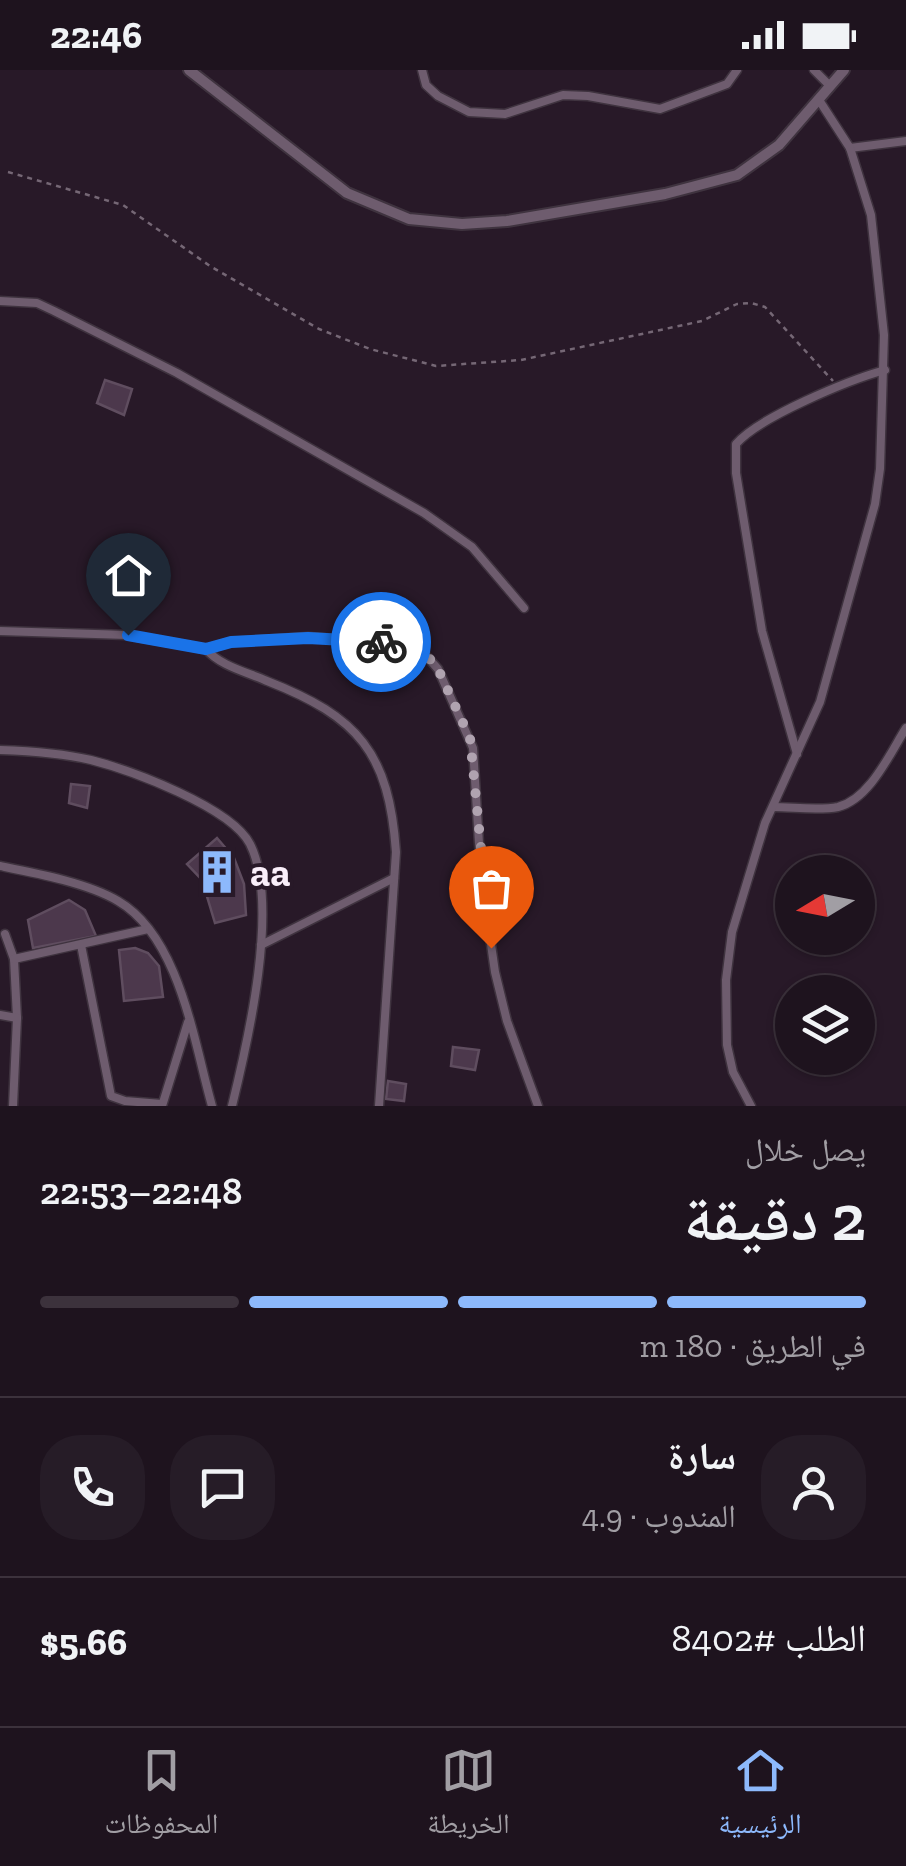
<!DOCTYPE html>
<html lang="ar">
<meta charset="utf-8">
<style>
:root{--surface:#1e131e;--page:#261c27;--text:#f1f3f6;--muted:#a19ea4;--line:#3c323c;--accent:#8db9fc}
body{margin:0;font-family:"Zilla Slab","Noto Naskh Arabic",serif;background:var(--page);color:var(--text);direction:rtl;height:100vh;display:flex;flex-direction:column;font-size:38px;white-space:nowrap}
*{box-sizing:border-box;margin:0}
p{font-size:32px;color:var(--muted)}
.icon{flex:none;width:55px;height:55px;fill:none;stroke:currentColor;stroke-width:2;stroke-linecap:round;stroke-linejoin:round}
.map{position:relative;height:1036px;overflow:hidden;direction:ltr}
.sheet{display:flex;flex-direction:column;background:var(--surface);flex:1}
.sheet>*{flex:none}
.needle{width:65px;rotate:260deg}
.buttons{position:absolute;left:775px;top:785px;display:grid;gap:20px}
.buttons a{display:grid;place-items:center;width:100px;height:100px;border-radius:50%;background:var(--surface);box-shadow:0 2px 8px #0004,0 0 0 2px var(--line);font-size:50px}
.pin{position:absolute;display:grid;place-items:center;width:85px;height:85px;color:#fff;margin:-102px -42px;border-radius:50% 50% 50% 0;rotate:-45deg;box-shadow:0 0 10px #0007}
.pin .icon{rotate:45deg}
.courier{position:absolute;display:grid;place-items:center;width:100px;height:100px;margin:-50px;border:8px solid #1a73e8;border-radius:50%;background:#fff;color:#222;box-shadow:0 2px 12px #0007}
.overview em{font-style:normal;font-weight:600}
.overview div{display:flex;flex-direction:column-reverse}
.overview{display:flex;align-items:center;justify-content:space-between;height:170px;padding:0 40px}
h1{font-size:65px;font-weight:600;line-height:75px}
.bar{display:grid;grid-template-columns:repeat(4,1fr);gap:15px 10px;align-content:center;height:120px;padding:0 40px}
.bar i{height:12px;border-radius:8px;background:var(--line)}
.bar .selected{background:var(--accent)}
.bar p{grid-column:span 4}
.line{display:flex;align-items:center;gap:25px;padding:0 40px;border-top:2px solid var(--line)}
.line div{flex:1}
.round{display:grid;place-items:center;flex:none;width:105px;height:105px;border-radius:40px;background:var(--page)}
.status{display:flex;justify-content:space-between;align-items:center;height:70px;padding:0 50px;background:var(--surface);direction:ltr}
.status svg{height:28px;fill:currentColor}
.dock{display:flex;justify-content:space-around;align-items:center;height:140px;border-top:2px solid var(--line);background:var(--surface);font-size:28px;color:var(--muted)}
.dock a{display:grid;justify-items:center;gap:5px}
.dock .selected{color:var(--accent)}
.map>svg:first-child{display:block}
</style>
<div class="status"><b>22:46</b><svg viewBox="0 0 49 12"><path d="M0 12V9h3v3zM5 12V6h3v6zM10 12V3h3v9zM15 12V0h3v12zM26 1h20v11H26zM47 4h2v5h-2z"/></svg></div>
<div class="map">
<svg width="906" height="1036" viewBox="0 0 906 1036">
<rect width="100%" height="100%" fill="#281928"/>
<g fill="#4c384c" stroke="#5f4d5f" stroke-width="2.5">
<path d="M105 310 132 319 124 345 97 333Z"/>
<path d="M71 714 90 716 87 738 69 733Z"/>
<path d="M217 768 234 788 244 814 246 845 215 853 202 810 187 794Z"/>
<path d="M69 830 85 840 96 866 33 878 28 850Z"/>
<path d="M135 878 148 883 159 896 163 927 124 931 119 880Z"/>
<path d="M453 977 479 980 475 1000 451 996Z"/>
<path d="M388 1011 406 1014 404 1031 386 1029Z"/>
</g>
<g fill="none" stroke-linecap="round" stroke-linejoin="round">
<g stroke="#3f333f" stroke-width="11">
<g id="street">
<path d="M422 0 426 15 438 26 469 42 505 44 563 25 588 26 660 39 727 14 737 0"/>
<path d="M814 0 829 15"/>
<path d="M850 78 906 71"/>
<path d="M0 231 37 233 54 241 177 303 424 443 472 477 524 538"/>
<path d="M0 561 127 565 206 579 231 572 308 567 402 574 421 580 438 599 473 678 481 805 495 902 507 951 538 1036"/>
<path d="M206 579C220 596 247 602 267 611 359 647 389 683 396 782L379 1036"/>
<path d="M0 680C30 681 61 683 91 690 130 700 231 737 250 774 280 834 248 971 232 1036"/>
<path d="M797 684 762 561 736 403V374C759 347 849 310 885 300"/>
<path d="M773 737C793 737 818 741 838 737 870 729 890 683 906 658"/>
<path d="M0 796C35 803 88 813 118 831 180 867 194 973 212 1036"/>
<path d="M5 864 14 889 17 948"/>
<path d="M81 875 111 1026 125 1031 162 1034"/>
<path d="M261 875 394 808"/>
<path d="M14 889 148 859"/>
<path d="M0 945 17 948 13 1036"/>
<path d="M162 1036 188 952"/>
<path d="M751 1036 733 1002 727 975 726 910 732 862 765 753 820 632 875 434 880 399 884 265 871 145 850 78 819 30"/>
</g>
</g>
<g stroke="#3f333f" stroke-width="14">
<path id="secondary" d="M189 0 347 123 409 149 462 154 507 151 665 124 737 105 779 75 844 0"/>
</g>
<path stroke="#756775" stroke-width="2.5" stroke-dasharray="5 5" stroke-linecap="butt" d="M8 102 123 135 210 196 319 259 370 279 436 296 521 290 702 251 737 234 751 233 765 237 833 311"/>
<use href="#street" stroke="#6e5c6e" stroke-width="8"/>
<use href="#secondary" stroke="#6e5c6e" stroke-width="10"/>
</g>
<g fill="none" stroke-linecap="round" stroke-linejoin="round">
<path stroke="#b0a3b0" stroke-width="10" stroke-dasharray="0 18" d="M381 572 413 576 429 588 438 599 470 668 491 878"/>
<path stroke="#1a73e8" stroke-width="12" d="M128 565 206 579 231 572 308 568 381 572"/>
</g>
<defs>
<g id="building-bare" transform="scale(3.45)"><path d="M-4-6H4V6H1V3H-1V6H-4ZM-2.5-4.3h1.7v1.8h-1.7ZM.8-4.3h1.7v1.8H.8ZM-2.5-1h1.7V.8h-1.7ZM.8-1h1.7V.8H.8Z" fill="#8db9fc" stroke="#281928" stroke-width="2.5" paint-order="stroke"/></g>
</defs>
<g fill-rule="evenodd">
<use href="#building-bare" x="217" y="802"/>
</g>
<g text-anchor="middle" stroke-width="8" stroke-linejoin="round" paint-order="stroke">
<g font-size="40" font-weight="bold" fill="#f9eef9" stroke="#281928" text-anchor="start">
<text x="250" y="816">aa</text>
</g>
</g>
</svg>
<div class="buttons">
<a><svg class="needle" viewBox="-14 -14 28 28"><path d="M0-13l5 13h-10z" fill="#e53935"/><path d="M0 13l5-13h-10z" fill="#a19ea4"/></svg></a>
<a><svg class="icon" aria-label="layers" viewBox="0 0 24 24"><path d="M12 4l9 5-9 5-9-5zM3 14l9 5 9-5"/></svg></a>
</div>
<div class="pin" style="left:491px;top:878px;background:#ea580c"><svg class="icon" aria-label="bag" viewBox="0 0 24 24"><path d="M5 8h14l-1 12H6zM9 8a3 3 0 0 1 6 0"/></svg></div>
<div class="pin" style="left:128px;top:565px;background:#1f2937"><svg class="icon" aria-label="home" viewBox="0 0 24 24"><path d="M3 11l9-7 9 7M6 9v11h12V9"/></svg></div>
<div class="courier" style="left:381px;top:572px"><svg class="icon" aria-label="bike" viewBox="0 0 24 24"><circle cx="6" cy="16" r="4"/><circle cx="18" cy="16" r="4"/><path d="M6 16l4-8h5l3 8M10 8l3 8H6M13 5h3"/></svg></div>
</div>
<section class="sheet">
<div class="overview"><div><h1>2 دقيقة</h1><p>يصل خلال</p></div><em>22:48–22:53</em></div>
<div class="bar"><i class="selected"></i><i class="selected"></i><i class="selected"></i><i></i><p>في الطريق · 180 m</p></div>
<div class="line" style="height:180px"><a class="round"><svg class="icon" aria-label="person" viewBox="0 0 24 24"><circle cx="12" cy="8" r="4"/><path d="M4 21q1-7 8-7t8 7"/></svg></a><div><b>سارة</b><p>المندوب · 4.9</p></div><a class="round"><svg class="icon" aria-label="chat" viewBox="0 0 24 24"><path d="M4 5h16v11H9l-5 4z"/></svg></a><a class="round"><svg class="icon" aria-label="phone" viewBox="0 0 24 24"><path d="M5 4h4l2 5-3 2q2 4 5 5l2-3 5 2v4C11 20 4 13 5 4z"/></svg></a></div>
<div class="line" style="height:130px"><div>الطلب #8402</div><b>$5.66</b></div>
</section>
<nav class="dock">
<a class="selected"><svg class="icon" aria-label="home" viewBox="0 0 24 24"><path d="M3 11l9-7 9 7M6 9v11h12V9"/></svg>الرئيسية</a>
<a><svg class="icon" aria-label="map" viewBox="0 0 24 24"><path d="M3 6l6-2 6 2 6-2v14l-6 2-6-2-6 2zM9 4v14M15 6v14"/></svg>الخريطة</a>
<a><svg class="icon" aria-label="saved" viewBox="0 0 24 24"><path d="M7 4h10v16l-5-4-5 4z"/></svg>المحفوظات</a>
</nav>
